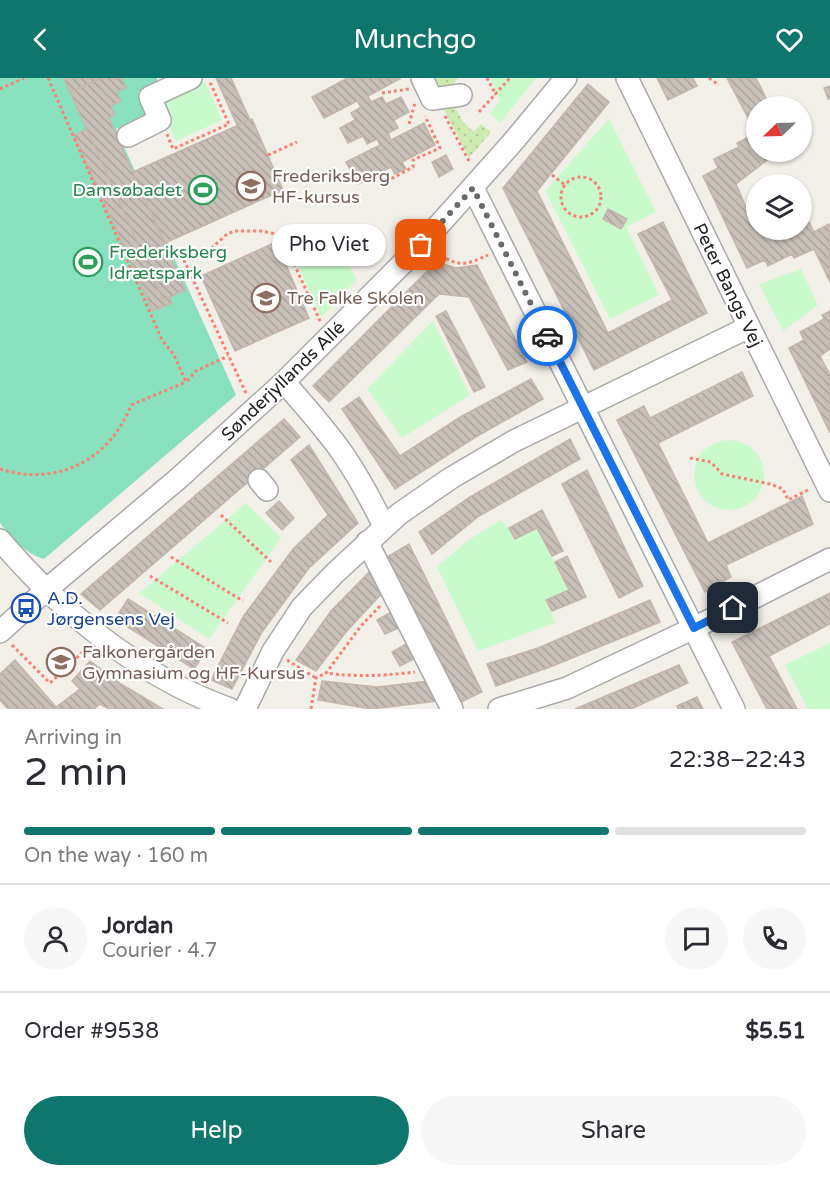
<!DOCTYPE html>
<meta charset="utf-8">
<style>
:root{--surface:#fff;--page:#f7f7f7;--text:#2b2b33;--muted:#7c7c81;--line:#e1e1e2;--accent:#0f766e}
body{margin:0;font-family:"Varela Round",sans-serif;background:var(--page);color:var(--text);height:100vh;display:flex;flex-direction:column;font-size:22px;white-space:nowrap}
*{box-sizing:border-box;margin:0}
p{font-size:20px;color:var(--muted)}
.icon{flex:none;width:33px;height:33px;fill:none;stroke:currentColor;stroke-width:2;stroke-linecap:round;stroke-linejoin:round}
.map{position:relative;height:631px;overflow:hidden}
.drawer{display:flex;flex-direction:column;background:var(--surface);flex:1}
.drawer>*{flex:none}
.needle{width:39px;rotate:247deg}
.fabs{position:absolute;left:746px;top:18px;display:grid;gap:12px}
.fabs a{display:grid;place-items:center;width:66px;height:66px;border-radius:50%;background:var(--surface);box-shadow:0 2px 4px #0004;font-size:30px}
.pin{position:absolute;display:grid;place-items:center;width:51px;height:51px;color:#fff;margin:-26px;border-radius:12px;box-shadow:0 3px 9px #0006}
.courier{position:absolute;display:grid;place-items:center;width:60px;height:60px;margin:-30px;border:4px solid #1a73e8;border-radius:50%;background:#fff;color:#222;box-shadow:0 2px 8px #0007}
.bubble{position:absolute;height:42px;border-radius:21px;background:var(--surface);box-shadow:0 2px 4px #0004;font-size:20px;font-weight:600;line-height:42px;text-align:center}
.overview em{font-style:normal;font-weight:600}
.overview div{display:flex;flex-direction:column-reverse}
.overview{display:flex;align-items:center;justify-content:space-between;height:102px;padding:0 24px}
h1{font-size:39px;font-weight:600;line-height:45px}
.bar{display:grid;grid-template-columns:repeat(4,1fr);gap:9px 6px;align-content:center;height:72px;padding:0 24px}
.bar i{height:8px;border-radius:4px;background:var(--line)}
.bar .active{background:var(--accent)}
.bar p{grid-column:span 4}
.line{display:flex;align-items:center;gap:15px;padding:0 24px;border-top:2px solid var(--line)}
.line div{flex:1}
.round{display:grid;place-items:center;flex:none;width:63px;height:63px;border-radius:32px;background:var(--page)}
.button{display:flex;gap:12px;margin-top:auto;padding:12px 24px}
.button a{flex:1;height:69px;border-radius:36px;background:var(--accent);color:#fff;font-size:24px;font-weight:600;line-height:69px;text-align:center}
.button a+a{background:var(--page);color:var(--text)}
header{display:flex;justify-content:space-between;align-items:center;height:78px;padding:0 24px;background:var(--accent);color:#fff;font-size:27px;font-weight:600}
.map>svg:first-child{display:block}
</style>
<header><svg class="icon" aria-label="back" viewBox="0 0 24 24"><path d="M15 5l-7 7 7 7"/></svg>Munchgo<svg class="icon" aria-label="heart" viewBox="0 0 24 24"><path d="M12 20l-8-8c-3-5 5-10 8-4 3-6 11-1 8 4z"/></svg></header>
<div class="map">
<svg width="830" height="631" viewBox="0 0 830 631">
<defs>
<pattern id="grass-dots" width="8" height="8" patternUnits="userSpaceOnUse" patternTransform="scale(1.5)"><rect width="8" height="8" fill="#cdebb0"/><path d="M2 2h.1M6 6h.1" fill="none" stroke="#b0c997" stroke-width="1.8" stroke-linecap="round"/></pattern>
<pattern id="building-back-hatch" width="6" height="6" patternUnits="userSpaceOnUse" patternTransform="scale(1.5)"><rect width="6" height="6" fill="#c7bfb8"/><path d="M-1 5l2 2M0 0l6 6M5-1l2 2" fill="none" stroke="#aba49e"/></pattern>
</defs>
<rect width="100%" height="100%" fill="#f2efe9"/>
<g fill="url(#grass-dots)">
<path d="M428 0H458L447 13H437Z"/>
<path d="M453 25 463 44 474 54 481 46 491 54 469 80 441 26Z"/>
</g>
<g fill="#c8facc">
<path d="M490 0H536L500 45 490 35 500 22Z"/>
<path d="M205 4 222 42 176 63 159 24Z"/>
<path d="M609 41 656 134 626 149 659 217 610 241 545 113Z"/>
<path d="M333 155 357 202 321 239 292 174Z"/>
<path d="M801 191 818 227 783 253 759 206Z"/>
<path d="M433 243 470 317 402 360 367 311Z"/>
<circle cx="729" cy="397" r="35"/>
<path d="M246 425 281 460 209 561 139 515Z"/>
<path d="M501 442 509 450 515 461 537 450 569 512 546 522 555 545 478 573 437 489 467 463Z"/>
<path d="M830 565V631H808L785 587Z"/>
</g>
<path fill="#88e0be" d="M0 0H157V5L138 14 148 36 116 51 236 317 44 481C24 475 13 461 0 445Z"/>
<g fill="url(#building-back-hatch)" stroke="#c4b6ab" stroke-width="1.5">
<path d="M64 0H102L70 14Z"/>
<path d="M102 0H124L122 1 126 10 116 14 121 23 111 28 115 37 109 40 185 212 163 222 70 14Z"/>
<path d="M216 0H231L250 42 237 47Z"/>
<path d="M345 0H401L368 18 371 24 382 19 386 26 401 19 409 34 394 42 398 50 388 55 391 62 424 45 435 67 402 84 406 91 395 96 391 89 358 106 346 84 380 67 377 61 367 66 363 58 348 65 340 50 355 42 351 35 361 29 357 23 324 40 312 19 346 1Z"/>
<path d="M657 0H693L697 8 668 22Z"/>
<path d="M727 0H756L770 28H756V55Z"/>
<path d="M588 6 609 24 537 113 608 255 672 222 638 156 663 144 707 235 594 292 503 110Z"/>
<path d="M830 8V21H828L824 10Z"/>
<path d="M252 41 283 112 165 165 133 94Z"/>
<path d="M87 51 163 222 169 219 172 225 153 233 74 57Z"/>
<path d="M756 55V74H775V76L736 106 756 152 761 158 784 152H801V146L809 144 814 154 829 146 830 204 814 171 794 180 792 176 768 188 765 182 747 190 703 98 718 90 714 81 739 69 737 65Z"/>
<path d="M446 77 453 91 439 99 432 84Z"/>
<path d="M608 131 627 141 621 151 603 141Z"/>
<path d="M276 164 309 240 235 273 201 198Z"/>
<path d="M436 184 456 190 477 187 527 284 508 292 469 219 439 216 329 324 313 308Z"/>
<path d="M446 233 485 309 474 314 436 238Z"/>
<path d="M830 233V271L820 278 830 297V355L789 270 804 262 800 254 824 241 822 237Z"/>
<path d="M742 294 753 318 658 365 708 465 802 418 813 446 726 487 731 499 705 514 617 342 644 328 650 340Z"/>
<path d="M531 301 543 321 474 360 395 411 342 331 359 319 400 378 462 338Z"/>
<path d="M284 341 300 359 100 532 81 516Z"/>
<path d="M570 361 580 381 479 438 432 476 419 454 470 419Z"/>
<path d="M309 367 358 445 309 490 262 554 232 611 211 602 243 539 293 471 328 437 291 382Z"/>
<path d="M587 392 643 508 619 520 562 406Z"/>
<path d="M279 423 294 440 282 452 266 435Z"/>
<path d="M542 432 563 473 552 478 537 450 515 461 509 450Z"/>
<path d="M409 466 482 614 461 624 387 479Z"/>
<path d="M567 478 586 519 552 533 546 522 569 512 555 484Z"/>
<path d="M375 488 387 510 346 554 316 593 296 582 331 533Z"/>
<path d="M830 515V546L769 578 797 631H767L732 564Z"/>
<path d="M128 521 207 571 194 591 115 541Z"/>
<path d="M650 522 660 544 550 589 496 608 487 586 538 570Z"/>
<path d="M393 533 401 549 385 556 377 542Z"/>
<path d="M406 566 414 581 400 588 392 574Z"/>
<path d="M15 582 56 629 80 611 72 603 90 583 121 606 163 631H109L100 626 94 631H8L0 622V596Z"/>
<path d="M679 587 688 605 631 631H575Z"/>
<path d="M322 603 377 609 429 603 439 623 371 631 318 622Z"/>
<path d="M697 619 703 631H678L677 628Z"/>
</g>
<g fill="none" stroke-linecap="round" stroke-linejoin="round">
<g stroke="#a9a9a9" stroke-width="24">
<g id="minor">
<path d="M422 0 432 21 461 17"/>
<path d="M627 0 830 413"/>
<path d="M128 58 160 42 150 19 191 0"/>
<path d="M473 110 734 631"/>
<path d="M284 304C305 328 325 350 343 376 359 399 372 424 384 448"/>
<path d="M259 402 267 412"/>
<path d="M0 462C61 534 141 599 230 631"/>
<path d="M367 464 452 631"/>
<path d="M0 554 46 512 179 400 284 304 421 167 512 65 566 0"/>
<path d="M245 631 273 573 302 529 335 495 399 436 451 400 514 363 749 249"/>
<path d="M499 631 567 610 694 550 830 481"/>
</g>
</g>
<g stroke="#fa8072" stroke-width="3" stroke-dasharray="3 3" stroke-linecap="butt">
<path d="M48 0 162 262 174 277 186 304 196 293 228 278"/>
<path d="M487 0 496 17"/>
<path d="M709 0 719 7"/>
<path d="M0 11 24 0"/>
<path d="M382 15 409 11"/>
<path d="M479 34 510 0"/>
<path d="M445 38 470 85"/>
<path d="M409 46 415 25"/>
<path d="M167 56 173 71 229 46 209 2"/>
<path d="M268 77 297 64"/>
<path d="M386 97 393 100 413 89V82L440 70 425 38"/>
<path d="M552 97 565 107"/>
<circle cx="581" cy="119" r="20"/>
<path d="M436 174C458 189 464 188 488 177"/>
<path d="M246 315 183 180 204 177 227 156 235 153H261L281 157 321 245"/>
<path d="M690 380 711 384 722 396 770 406 783 411 788 422 810 411"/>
<path d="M0 391C57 409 110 382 131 327L186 304"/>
<path d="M221 437 271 484"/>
<path d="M171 479 243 523"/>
<path d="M150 498 228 545"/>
<path d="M380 528 361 548 326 595C356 599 384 598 415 594"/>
<path d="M12 567 50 605 87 570"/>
<path d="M287 582 316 600"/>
<path d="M311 631 316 600 326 595"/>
</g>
<use href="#minor" stroke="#fff" stroke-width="21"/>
</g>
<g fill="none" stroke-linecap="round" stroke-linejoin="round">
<path stroke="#6b6a68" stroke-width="6" stroke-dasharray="0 10.8" d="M421 167 473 110 547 258"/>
<path stroke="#1a73e8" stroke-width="8" d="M547 258 694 550 733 530"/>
</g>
<defs>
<g id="school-ring" transform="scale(1.5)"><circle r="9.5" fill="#fff" stroke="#8d6e63" stroke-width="1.5"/><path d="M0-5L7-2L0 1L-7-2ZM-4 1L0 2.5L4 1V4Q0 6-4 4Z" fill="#8d6e63"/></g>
<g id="stadium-ring" transform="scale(1.5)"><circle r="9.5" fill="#fff" stroke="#2e9e5b" stroke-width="1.5"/><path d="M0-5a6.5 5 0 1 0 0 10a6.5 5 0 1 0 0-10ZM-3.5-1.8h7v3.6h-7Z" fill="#2e9e5b"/></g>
<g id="bus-ring" transform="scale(1.5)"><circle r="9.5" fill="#fff" stroke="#1a4fb4" stroke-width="1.5"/><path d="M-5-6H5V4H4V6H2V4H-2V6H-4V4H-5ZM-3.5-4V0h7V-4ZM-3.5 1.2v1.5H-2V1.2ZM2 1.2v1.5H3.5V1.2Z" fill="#1a4fb4"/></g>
</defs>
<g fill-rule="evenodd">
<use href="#school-ring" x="251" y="108"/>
<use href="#stadium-ring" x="203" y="112"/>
<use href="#stadium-ring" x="88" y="184"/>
<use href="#school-ring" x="266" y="220"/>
<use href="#bus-ring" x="26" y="530"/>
<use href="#school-ring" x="61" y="584"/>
</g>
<g text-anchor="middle" stroke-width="4.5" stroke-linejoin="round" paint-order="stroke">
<g font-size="18" fill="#785e54" stroke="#fff" text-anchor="start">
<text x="272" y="104">Frederiksberg<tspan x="272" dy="21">HF-kursus</tspan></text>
<text x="287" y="226">Tre Falke Skolen</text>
<text x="82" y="580">Falkonergården<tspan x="82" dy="21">Gymnasium og HF-Kursus</tspan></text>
</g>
<g font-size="18" fill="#27864d" stroke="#fff" text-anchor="end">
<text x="182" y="118">Damsøbadet</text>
<text x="109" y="180" text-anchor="start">Frederiksberg<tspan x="109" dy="21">Idrætspark</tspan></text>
</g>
<g font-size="18" fill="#222" stroke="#fff">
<text transform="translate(728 207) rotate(64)" y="6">Peter Bangs Vej</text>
<text transform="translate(283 303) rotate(-44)" y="6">Sønderjyllands Allé</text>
</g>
<g font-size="18" fill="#164399" stroke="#fff" text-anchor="start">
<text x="47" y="526">A.D.<tspan x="47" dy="21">Jørgensens Vej</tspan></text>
</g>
</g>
</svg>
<div class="fabs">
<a><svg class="needle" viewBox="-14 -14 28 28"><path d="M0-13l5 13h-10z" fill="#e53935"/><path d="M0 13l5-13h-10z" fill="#7c7c81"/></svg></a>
<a><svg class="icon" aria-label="layers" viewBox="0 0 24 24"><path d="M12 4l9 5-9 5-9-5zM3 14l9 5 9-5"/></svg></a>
</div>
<div class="pin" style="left:421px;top:167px;background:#ea580c"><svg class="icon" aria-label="bag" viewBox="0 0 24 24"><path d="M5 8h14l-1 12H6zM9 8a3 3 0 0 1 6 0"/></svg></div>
<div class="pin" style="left:733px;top:530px;background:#1f2937"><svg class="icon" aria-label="home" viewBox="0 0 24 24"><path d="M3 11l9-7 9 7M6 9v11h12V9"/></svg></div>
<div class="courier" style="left:547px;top:258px"><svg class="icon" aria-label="car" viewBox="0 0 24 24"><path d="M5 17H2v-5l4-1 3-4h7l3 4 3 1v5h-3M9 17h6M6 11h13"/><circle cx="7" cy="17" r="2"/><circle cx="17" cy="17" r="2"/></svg></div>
<div class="bubble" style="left:272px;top:146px;width:114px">Pho Viet</div>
</div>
<section class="drawer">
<div class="overview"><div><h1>2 min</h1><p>Arriving in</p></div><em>22:38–22:43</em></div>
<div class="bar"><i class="active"></i><i class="active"></i><i class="active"></i><i></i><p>On the way · 160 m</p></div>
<div class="line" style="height:108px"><a class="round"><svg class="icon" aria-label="person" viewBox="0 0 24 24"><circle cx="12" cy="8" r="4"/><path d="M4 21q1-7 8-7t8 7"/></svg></a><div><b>Jordan</b><p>Courier · 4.7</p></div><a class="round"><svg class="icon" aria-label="chat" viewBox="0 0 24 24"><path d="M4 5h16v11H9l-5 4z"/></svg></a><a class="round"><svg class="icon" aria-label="phone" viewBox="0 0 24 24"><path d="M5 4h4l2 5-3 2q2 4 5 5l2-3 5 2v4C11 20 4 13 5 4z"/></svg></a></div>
<div class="line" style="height:78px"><div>Order #9538</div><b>$5.51</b></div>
<div class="button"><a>Help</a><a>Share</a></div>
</section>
